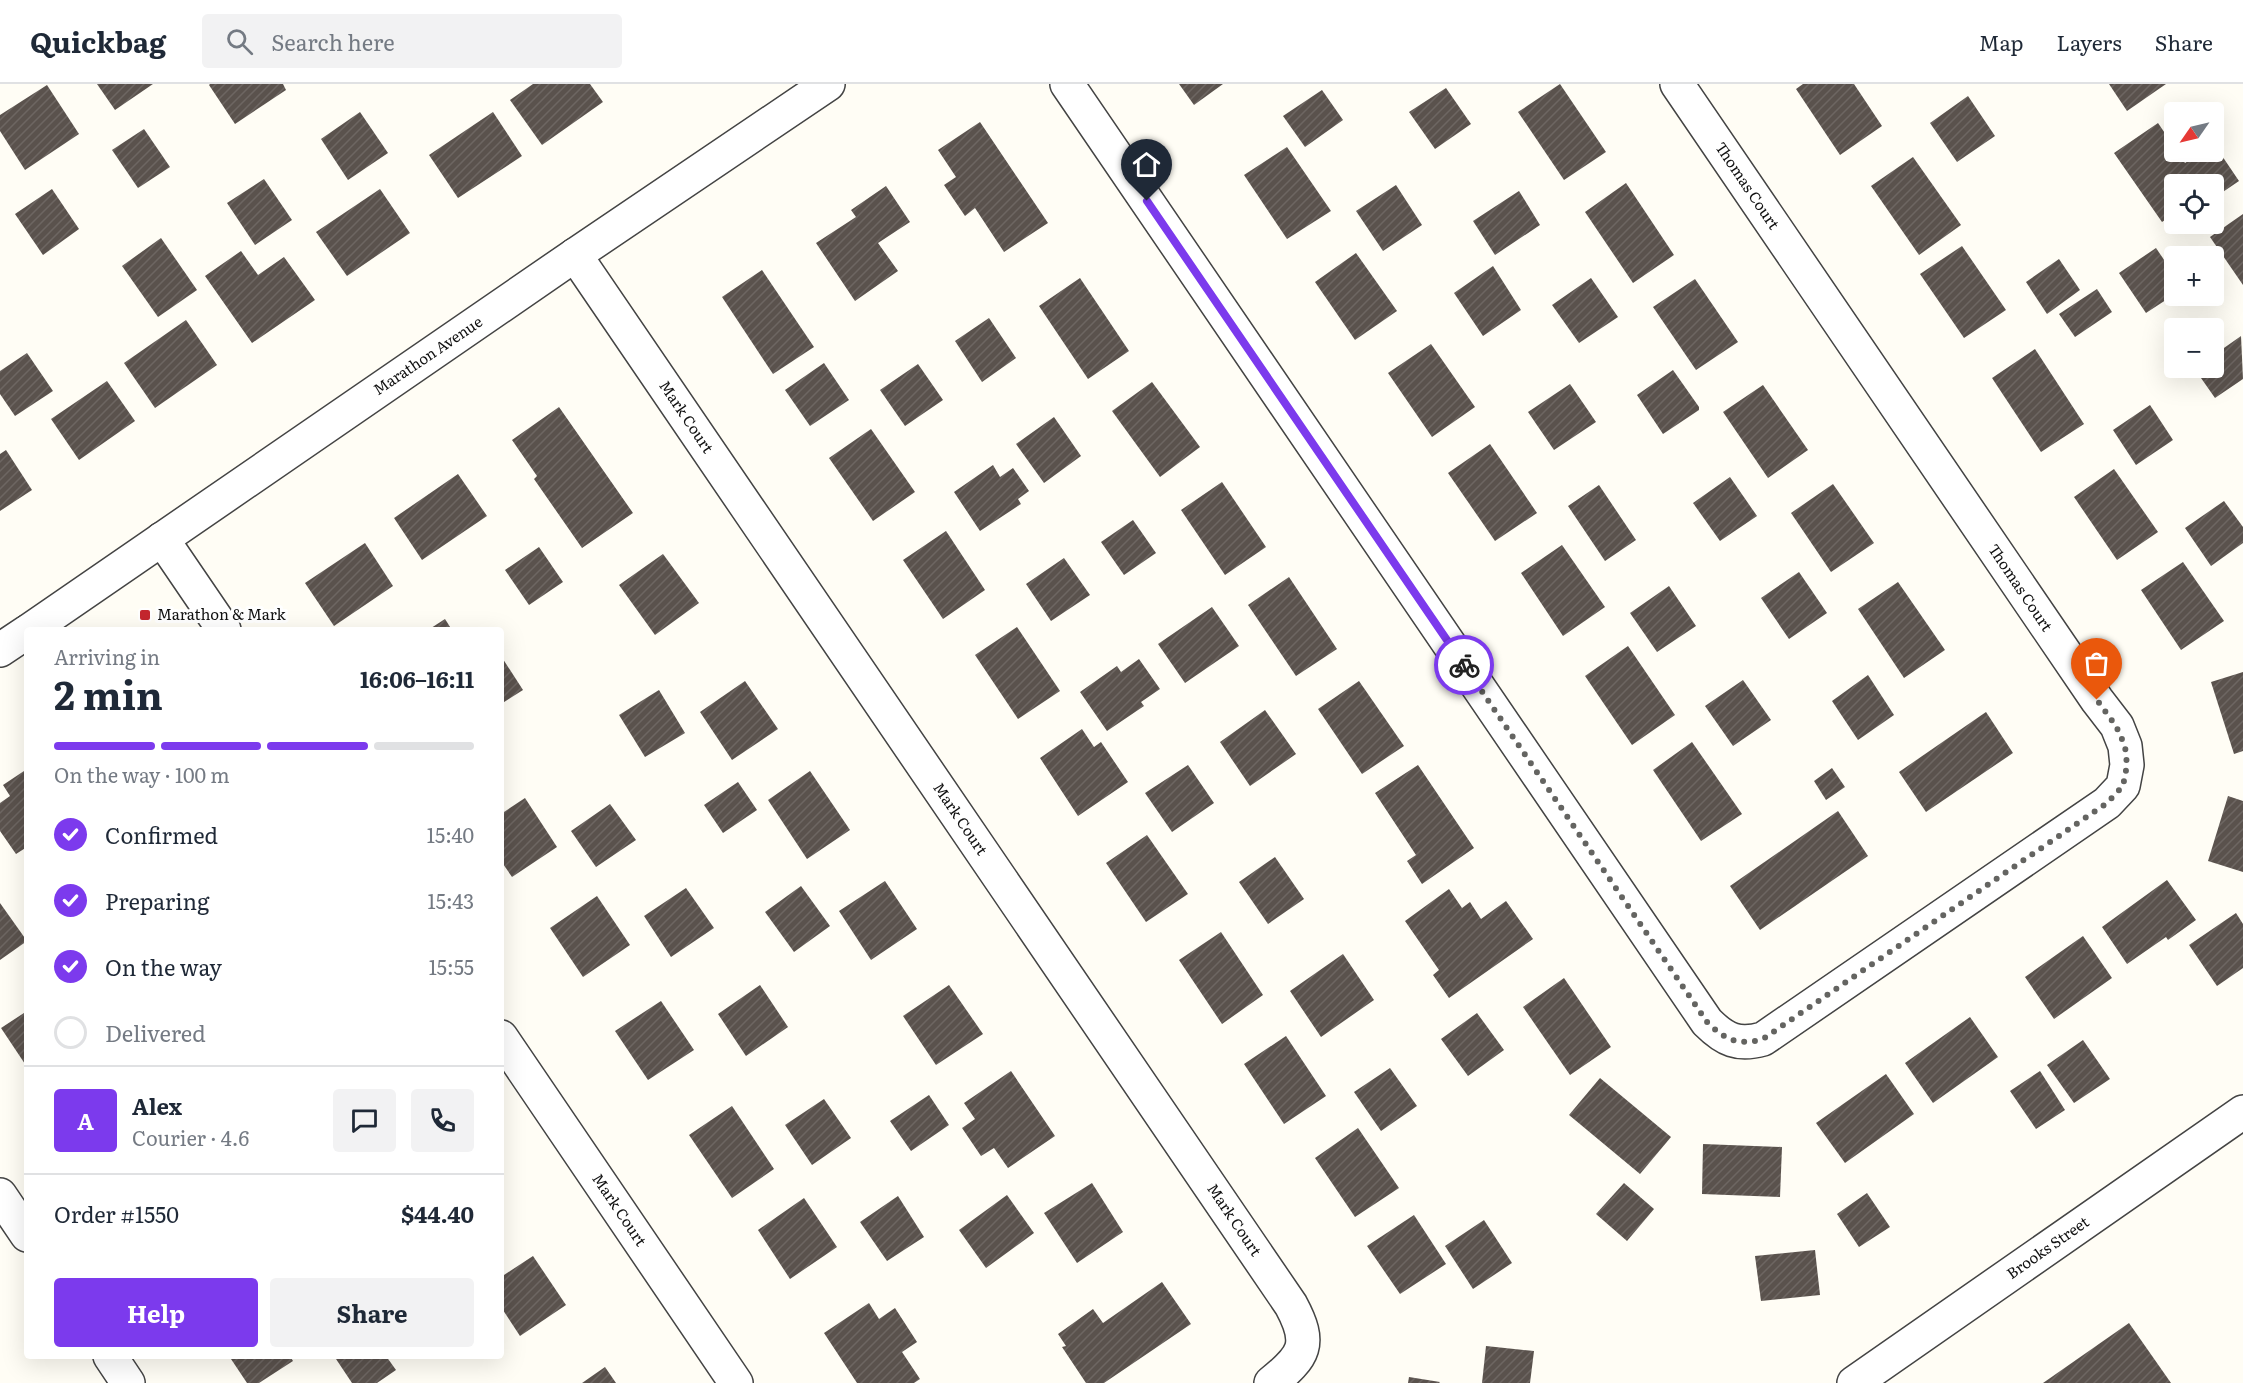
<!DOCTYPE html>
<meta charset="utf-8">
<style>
:root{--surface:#fff;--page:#f2f2f3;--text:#1f2937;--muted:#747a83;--line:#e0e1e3;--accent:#7c3aed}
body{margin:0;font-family:Literata,serif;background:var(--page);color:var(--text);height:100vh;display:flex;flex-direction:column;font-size:22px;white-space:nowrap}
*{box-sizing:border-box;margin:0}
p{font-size:20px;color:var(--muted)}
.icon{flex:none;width:33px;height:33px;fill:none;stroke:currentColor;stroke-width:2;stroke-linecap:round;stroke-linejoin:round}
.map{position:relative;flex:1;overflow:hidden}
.drawer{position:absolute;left:24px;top:543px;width:480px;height:732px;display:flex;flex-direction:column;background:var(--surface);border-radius:6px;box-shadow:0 6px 24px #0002}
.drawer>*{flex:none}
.needle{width:39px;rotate:236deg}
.controls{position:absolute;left:2164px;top:18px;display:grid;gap:12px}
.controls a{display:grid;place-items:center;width:60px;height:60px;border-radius:6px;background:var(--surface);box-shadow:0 6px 24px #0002;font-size:30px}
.pin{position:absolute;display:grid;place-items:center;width:51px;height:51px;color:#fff;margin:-62px -26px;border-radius:50% 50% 50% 0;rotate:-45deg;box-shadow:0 0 6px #0007}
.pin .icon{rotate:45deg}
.courier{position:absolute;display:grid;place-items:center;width:60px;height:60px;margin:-30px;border:4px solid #7c3aed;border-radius:50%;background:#fff;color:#222;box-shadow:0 2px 8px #0007}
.headline em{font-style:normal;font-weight:700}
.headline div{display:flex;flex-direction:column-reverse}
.headline{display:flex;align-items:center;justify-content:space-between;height:102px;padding:0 30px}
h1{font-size:39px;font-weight:700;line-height:45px}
.bar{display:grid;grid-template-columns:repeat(4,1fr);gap:9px 6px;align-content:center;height:72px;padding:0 30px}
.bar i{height:8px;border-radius:4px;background:var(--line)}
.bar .active{background:var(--accent)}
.bar p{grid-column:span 4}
.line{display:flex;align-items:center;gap:15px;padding:0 30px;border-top:2px solid var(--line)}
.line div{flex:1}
.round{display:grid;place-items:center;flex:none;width:63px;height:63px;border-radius:6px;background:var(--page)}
ol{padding:0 30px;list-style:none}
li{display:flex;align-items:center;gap:18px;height:66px}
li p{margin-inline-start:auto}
li .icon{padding:6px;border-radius:50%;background:var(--accent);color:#fff;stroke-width:4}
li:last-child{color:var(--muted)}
li i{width:33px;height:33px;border:3px solid var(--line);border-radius:50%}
.action{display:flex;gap:12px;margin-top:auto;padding:12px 30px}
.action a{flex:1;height:69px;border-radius:6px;background:var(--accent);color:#fff;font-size:24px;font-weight:700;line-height:69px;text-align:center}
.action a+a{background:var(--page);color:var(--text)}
header{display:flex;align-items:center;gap:36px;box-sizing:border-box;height:84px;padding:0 30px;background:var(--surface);border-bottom:2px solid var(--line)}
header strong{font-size:28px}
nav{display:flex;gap:33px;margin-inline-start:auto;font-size:21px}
.search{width:420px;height:54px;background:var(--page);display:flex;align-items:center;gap:15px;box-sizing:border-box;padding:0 21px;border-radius:6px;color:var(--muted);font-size:22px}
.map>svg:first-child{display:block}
</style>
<header>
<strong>Quickbag</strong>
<div class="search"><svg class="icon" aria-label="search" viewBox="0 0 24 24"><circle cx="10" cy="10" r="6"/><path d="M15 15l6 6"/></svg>Search here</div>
<nav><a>Map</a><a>Layers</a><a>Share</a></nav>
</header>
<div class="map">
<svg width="2243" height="1299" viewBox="0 0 2243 1299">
<defs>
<pattern id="building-hatch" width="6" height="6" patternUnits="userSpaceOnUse" patternTransform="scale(1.5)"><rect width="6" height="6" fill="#5a524d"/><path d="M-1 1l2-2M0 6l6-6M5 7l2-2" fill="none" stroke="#6d6662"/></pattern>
</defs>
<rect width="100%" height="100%" fill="#fffdf5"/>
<g fill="url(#building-hatch)">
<path d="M97 0H153L115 26Z"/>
<path d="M210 0H283L286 6 235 40 209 1Z"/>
<path d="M533 0H590L603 18 542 61 510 16Z"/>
<path d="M1179 0H1223L1194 21Z"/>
<path d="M1560 0 1606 68 1564 96 1518 28Z"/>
<path d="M1803 0H1854L1882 42 1840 71 1796 5Z"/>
<path d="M2109 0H2166L2127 27Z"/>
<path d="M47 1 79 50 25 86 0 47V31Z"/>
<path d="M1446 4 1471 40 1435 65 1409 28Z"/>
<path d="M1322 6 1343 36 1305 63 1283 32Z"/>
<path d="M1968 12 1995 52 1957 78 1930 39Z"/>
<path d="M360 28 388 69 348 96 321 55Z"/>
<path d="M493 28 522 72 458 114 429 71Z"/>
<path d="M980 38 1048 139 1004 168 975 124 965 132 944 101 956 93 938 66Z"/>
<path d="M2158 39 2175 64V68H2177L2185 79 2202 68H2214V60L2239 97 2214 114V100H2175V129L2162 138 2114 69Z"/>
<path d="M144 45 170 83 138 104 112 66Z"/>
<path d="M1287 63 1331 127 1287 155 1244 91Z"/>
<path d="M1913 73 1961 141 1919 171 1871 102Z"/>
<path d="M264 95 292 136 255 161 227 119Z"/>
<path d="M1626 99 1674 171 1633 199 1585 128Z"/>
<path d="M1396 101 1422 141 1383 167 1356 127Z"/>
<path d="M886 102 910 138 878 159 898 187 855 217 816 159 856 133 851 126Z"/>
<path d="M52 105 79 145 43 171 15 130Z"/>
<path d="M380 105 410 149 347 192 316 148Z"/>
<path d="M1519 107 1540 141 1495 171 1473 137Z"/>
<path d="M2243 130V201L2210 153Z"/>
<path d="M161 154 197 206 158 233 122 182Z"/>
<path d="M1962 162 2006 226 1964 254 1920 190Z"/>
<path d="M2156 164 2175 192V210L2146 229 2119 189Z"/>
<path d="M241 167 258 191 284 173 315 216 252 259 205 192Z"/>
<path d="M1356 169 1397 227 1355 256 1315 198Z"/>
<path d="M2059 175 2080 206 2047 230 2026 198Z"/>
<path d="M1493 182 1521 226 1483 252 1454 209Z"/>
<path d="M762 186 814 263 773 290 722 213Z"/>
<path d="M1080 194 1129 267 1088 295 1039 222Z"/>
<path d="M1591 194 1618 233 1579 259 1552 221Z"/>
<path d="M1695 195 1738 258 1696 286 1653 223Z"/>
<path d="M2097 205 2112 228 2075 253 2059 230Z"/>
<path d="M989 234 1016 274 982 298 955 257Z"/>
<path d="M186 236 217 281 155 324 124 279Z"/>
<path d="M2241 252 2243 295 2215 314 2194 284H2214V271Z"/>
<path d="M1431 260 1475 323 1432 353 1388 289Z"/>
<path d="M2035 265 2084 340 2041 368 1992 294Z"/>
<path d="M27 269 53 307 15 332 0 310V287Z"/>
<path d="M824 279 849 316 810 342 785 306Z"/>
<path d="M918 280 943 316 905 342 880 306Z"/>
<path d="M1673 286 1699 323V326L1663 350 1637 311Z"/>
<path d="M107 297 135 337 79 376 51 335Z"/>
<path d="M1152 298 1200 363 1160 393 1112 327Z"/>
<path d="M1570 300 1596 338 1554 366 1528 328Z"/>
<path d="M1763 301 1808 366 1768 394 1723 328Z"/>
<path d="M2150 321 2173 356 2136 381 2113 346Z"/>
<path d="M559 323 633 429 582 464 534 395 537 392 512 356Z"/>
<path d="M1054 333 1081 372 1044 399 1016 360Z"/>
<path d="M871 345 915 408 873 437 829 374Z"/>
<path d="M1490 360 1537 429 1495 457 1448 389Z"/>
<path d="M6 366 32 406 0 427V370Z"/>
<path d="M993 381 1000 393 1013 384 1029 407 1018 415 1021 420 980 447 954 408Z"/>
<path d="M2114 385 2158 448 2117 476 2074 413Z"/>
<path d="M458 390 487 432 422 476 394 434Z"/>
<path d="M1730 393 1757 432 1720 457 1693 419Z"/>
<path d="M1222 398 1266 463 1225 491 1181 426Z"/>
<path d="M1833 400 1874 459 1831 488 1791 429Z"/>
<path d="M1599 401 1636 456 1605 477 1568 422Z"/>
<path d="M2224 417 2243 443V459L2211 482 2185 444Z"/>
<path d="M1133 436 1156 469 1124 491 1101 458Z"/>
<path d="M946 447 985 506 943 535 903 476Z"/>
<path d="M365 459 393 502 334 542 305 499Z"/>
<path d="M1562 461 1605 523 1563 552 1521 489Z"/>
<path d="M539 463 563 498 529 521 505 486Z"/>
<path d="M663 470 699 519 655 551 619 501Z"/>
<path d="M1064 474 1090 511 1051 537 1026 500Z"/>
<path d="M2183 478 2224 537 2181 566 2141 506Z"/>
<path d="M1799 488 1827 529 1789 555 1761 514Z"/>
<path d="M1289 493 1337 565 1296 592 1248 521Z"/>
<path d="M1898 498 1945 566 1904 594 1858 525Z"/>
<path d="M1669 502 1696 542 1657 568 1630 529Z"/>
<path d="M1212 523 1239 562 1185 599 1158 560Z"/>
<path d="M445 535 452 546H428Z"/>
<path d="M1017 543 1060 607 1018 635 975 571Z"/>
<path d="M1628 562 1675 631 1632 661 1585 592Z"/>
<path d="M501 572 523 606 501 620Z"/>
<path d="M1139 575 1160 605 1141 618 1144 622 1107 647 1080 608 1117 582 1121 588Z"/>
<path d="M2243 588V667L2234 670 2211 598Z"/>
<path d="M1868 591 1894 631 1858 656 1832 617Z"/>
<path d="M1743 596 1771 636 1733 662 1705 622Z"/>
<path d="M745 597 778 645 732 676 700 628Z"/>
<path d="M1359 597 1404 662 1362 690 1318 625Z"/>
<path d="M659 606 685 649 645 673 619 631Z"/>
<path d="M1265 626 1296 670 1250 702 1220 658Z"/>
<path d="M1986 628 2013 669 1926 728 1899 688Z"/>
<path d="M1082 645 1094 663 1101 658 1128 698 1078 732 1040 674Z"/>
<path d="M1692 658 1742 730 1701 757 1653 686Z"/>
<path d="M1188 681 1214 719 1172 748 1145 709Z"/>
<path d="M1418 681 1474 764 1422 800 1407 777 1416 771 1375 709Z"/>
<path d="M1832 684 1845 703 1826 716 1814 697Z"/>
<path d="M27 685V763L16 770 0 747V719L10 712 3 701Z"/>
<path d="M810 687 850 746 807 775 768 716Z"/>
<path d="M738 698 757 726 723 749 704 721Z"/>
<path d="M2228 712 2243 717V788L2208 777Z"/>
<path d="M525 714 557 763 512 793 501 777V730Z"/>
<path d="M610 720 636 756 596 783 571 747Z"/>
<path d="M1838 727 1868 772 1760 846 1730 802Z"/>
<path d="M1147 751 1188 810 1146 838 1106 779Z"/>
<path d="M1275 773 1304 815 1268 840 1239 798Z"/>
<path d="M2167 796 2196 836 2168 856 2166 853 2127 880 2102 843Z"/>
<path d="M885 797 917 845 871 876 839 827Z"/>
<path d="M801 802 830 842 794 868 765 828Z"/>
<path d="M686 804 714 844 671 873 644 832Z"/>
<path d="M1449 805 1462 824 1470 818 1481 835 1506 817 1533 855 1449 914 1433 891 1439 886 1405 837Z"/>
<path d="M597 812 630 861 583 893 550 844Z"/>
<path d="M0 819 27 857 0 876Z"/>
<path d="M2236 829 2243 840V884L2217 902 2189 861Z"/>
<path d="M1221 848 1263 911 1222 940 1179 876Z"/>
<path d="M2083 852 2112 894 2054 935 2025 893Z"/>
<path d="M1343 870 1374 916 1321 953 1290 907Z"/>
<path d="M1564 894 1611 963 1570 991 1523 923Z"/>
<path d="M760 901 788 943 746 972 718 930Z"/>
<path d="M949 901 983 950 936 981 903 932Z"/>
<path d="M661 917 694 966 648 996 615 947Z"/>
<path d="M27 927V983L1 944Z"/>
<path d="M1477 929 1504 966 1468 992 1441 955Z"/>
<path d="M1970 933 1998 973 1933 1019 1905 979Z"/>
<path d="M1286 952 1326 1012 1284 1040 1244 980Z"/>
<path d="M2083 956 2110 995 2074 1019 2047 981Z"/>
<path d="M1390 984 1417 1022 1381 1047 1354 1008Z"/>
<path d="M1011 987 1055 1052 1008 1084 994 1064 981 1072 962 1044 975 1035 964 1019Z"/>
<path d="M2040 987 2065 1026 2036 1045 2010 1007Z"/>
<path d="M1886 990 1914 1030 1845 1079 1816 1039Z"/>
<path d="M1600 994 1671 1053 1640 1090 1569 1031Z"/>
<path d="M929 1011 949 1041 911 1067 890 1037Z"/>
<path d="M824 1015 851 1054 812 1081 785 1041Z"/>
<path d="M732 1022 774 1085 732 1114 689 1051Z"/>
<path d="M1358 1044 1399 1104 1355 1133 1315 1074Z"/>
<path d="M1703 1060 1782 1063 1780 1113 1702 1110Z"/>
<path d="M1092 1099 1123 1148 1077 1179 1044 1129Z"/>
<path d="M1624 1099 1654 1125 1627 1157 1596 1130Z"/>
<path d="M1867 1109 1890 1143 1859 1163 1837 1130Z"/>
<path d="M1007 1111 1034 1149 986 1184 959 1146Z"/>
<path d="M898 1112 924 1153 887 1177 860 1138Z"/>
<path d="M804 1114 837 1163 790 1195 758 1146Z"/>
<path d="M1414 1131 1446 1180 1400 1210 1367 1162Z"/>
<path d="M1484 1136 1512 1179 1473 1205 1445 1162Z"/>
<path d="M1815 1166 1820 1211 1761 1217 1755 1172Z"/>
<path d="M533 1172 566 1221 520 1252 501 1223V1193Z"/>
<path d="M1162 1198 1191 1240 1104 1299H1086L1062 1263 1066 1262 1058 1250 1093 1225 1103 1239Z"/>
<path d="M869 1219 879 1235 895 1224 917 1258 902 1268 920 1295 914 1299H857L824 1249Z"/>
<path d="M2129 1239 2171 1299H2043Z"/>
<path d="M1486 1262 1534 1267 1530 1299H1482Z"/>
<path d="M229 1272H290L293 1277 259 1299H247Z"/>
<path d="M334 1272H386L396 1286 377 1299H352Z"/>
<path d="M605 1283 616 1299H582Z"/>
<path d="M1409 1293 1440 1298 1439 1299H1408Z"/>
</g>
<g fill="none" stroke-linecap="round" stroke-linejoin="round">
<g stroke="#444" stroke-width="36">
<g id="minor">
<path d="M1067 0 1707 938C1725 956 1738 962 1763 955L2107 719 2123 702 2127 681 2125 662 2117 642 2097 616 1677 0"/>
<path d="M575 171 1291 1221C1312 1260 1305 1272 1271 1299"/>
<path d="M162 455 224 546"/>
<path d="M501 953 736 1299"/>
<path d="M0 1111 27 1151"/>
<path d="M110 1272 128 1299"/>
</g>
</g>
<g stroke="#444" stroke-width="36">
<g id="tertiary">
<path d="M30 546 575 171 828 0"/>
<path d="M0 566 27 548"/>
<path d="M1854 1299 2243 1028"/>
</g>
</g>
<use href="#minor" stroke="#fff" stroke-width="33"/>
<use href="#tertiary" stroke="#fff" stroke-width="33"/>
</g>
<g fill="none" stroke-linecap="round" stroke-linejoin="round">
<path stroke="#646461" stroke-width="6" stroke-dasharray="0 10.8" d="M1464 581 1707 938C1725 956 1738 962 1763 955L2107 719 2123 702 2127 681 2125 662 2116 642 2097 616"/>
<path stroke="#7c3aed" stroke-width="8" d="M1147 117 1464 581"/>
</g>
<rect fill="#c4262e" stroke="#fff" stroke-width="2" x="139" y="525" width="12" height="12" rx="3"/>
<g text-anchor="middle" stroke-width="6" stroke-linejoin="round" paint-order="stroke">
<g font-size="15" fill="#111" stroke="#fff">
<text transform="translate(1747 102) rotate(56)" y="5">Thomas Court</text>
<text transform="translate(428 272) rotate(-34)" y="5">Marathon Avenue</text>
<text transform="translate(686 333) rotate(56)" y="5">Mark Court</text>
<text transform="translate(2020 504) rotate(56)" y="5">Thomas Court</text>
<text transform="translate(960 735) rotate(56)" y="5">Mark Court</text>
<text transform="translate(619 1126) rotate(56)" y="5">Mark Court</text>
<text transform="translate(1234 1136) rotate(56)" y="5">Mark Court</text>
<text transform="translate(2048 1164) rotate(-35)" y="5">Brooks Street</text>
</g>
<g font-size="15" fill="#111" stroke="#fff" text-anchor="start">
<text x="157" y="536">Marathon &amp; Mark</text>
</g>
</g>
</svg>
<div class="controls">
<a><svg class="needle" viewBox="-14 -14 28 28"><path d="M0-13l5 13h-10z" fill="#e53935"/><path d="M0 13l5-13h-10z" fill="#747a83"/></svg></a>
<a><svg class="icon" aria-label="locate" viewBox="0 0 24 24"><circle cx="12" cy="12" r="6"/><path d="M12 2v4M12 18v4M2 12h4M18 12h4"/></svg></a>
<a>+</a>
<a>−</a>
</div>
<div class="pin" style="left:2097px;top:616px;background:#ea580c"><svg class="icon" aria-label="bag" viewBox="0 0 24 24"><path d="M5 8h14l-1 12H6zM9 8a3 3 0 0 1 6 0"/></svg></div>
<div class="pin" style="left:1147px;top:117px;background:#1f2937"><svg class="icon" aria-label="home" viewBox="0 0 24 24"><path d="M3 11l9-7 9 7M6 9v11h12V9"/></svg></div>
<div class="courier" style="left:1464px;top:581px"><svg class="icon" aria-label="bike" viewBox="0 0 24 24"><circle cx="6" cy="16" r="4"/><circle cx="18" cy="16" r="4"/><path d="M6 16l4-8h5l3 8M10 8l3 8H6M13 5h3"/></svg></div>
<section class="drawer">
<div class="headline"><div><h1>2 min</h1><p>Arriving in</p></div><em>16:06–16:11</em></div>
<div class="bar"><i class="active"></i><i class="active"></i><i class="active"></i><i></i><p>On the way · 100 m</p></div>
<ol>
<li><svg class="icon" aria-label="check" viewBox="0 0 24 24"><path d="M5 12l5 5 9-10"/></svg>Confirmed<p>15:40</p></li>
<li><svg class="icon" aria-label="check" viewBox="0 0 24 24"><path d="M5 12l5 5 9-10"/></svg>Preparing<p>15:43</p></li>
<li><svg class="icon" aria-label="check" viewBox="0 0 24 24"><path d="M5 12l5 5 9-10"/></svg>On the way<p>15:55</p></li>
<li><i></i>Delivered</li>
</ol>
<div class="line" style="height:108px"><b class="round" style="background:var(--accent);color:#fff">A</b><div><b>Alex</b><p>Courier · 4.6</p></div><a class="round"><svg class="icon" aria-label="chat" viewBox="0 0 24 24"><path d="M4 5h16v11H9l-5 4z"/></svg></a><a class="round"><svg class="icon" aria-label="phone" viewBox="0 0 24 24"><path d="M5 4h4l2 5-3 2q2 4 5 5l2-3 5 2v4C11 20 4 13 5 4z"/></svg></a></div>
<div class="line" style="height:78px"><div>Order #1550</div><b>$44.40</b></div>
<div class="action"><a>Help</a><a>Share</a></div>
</section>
</div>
